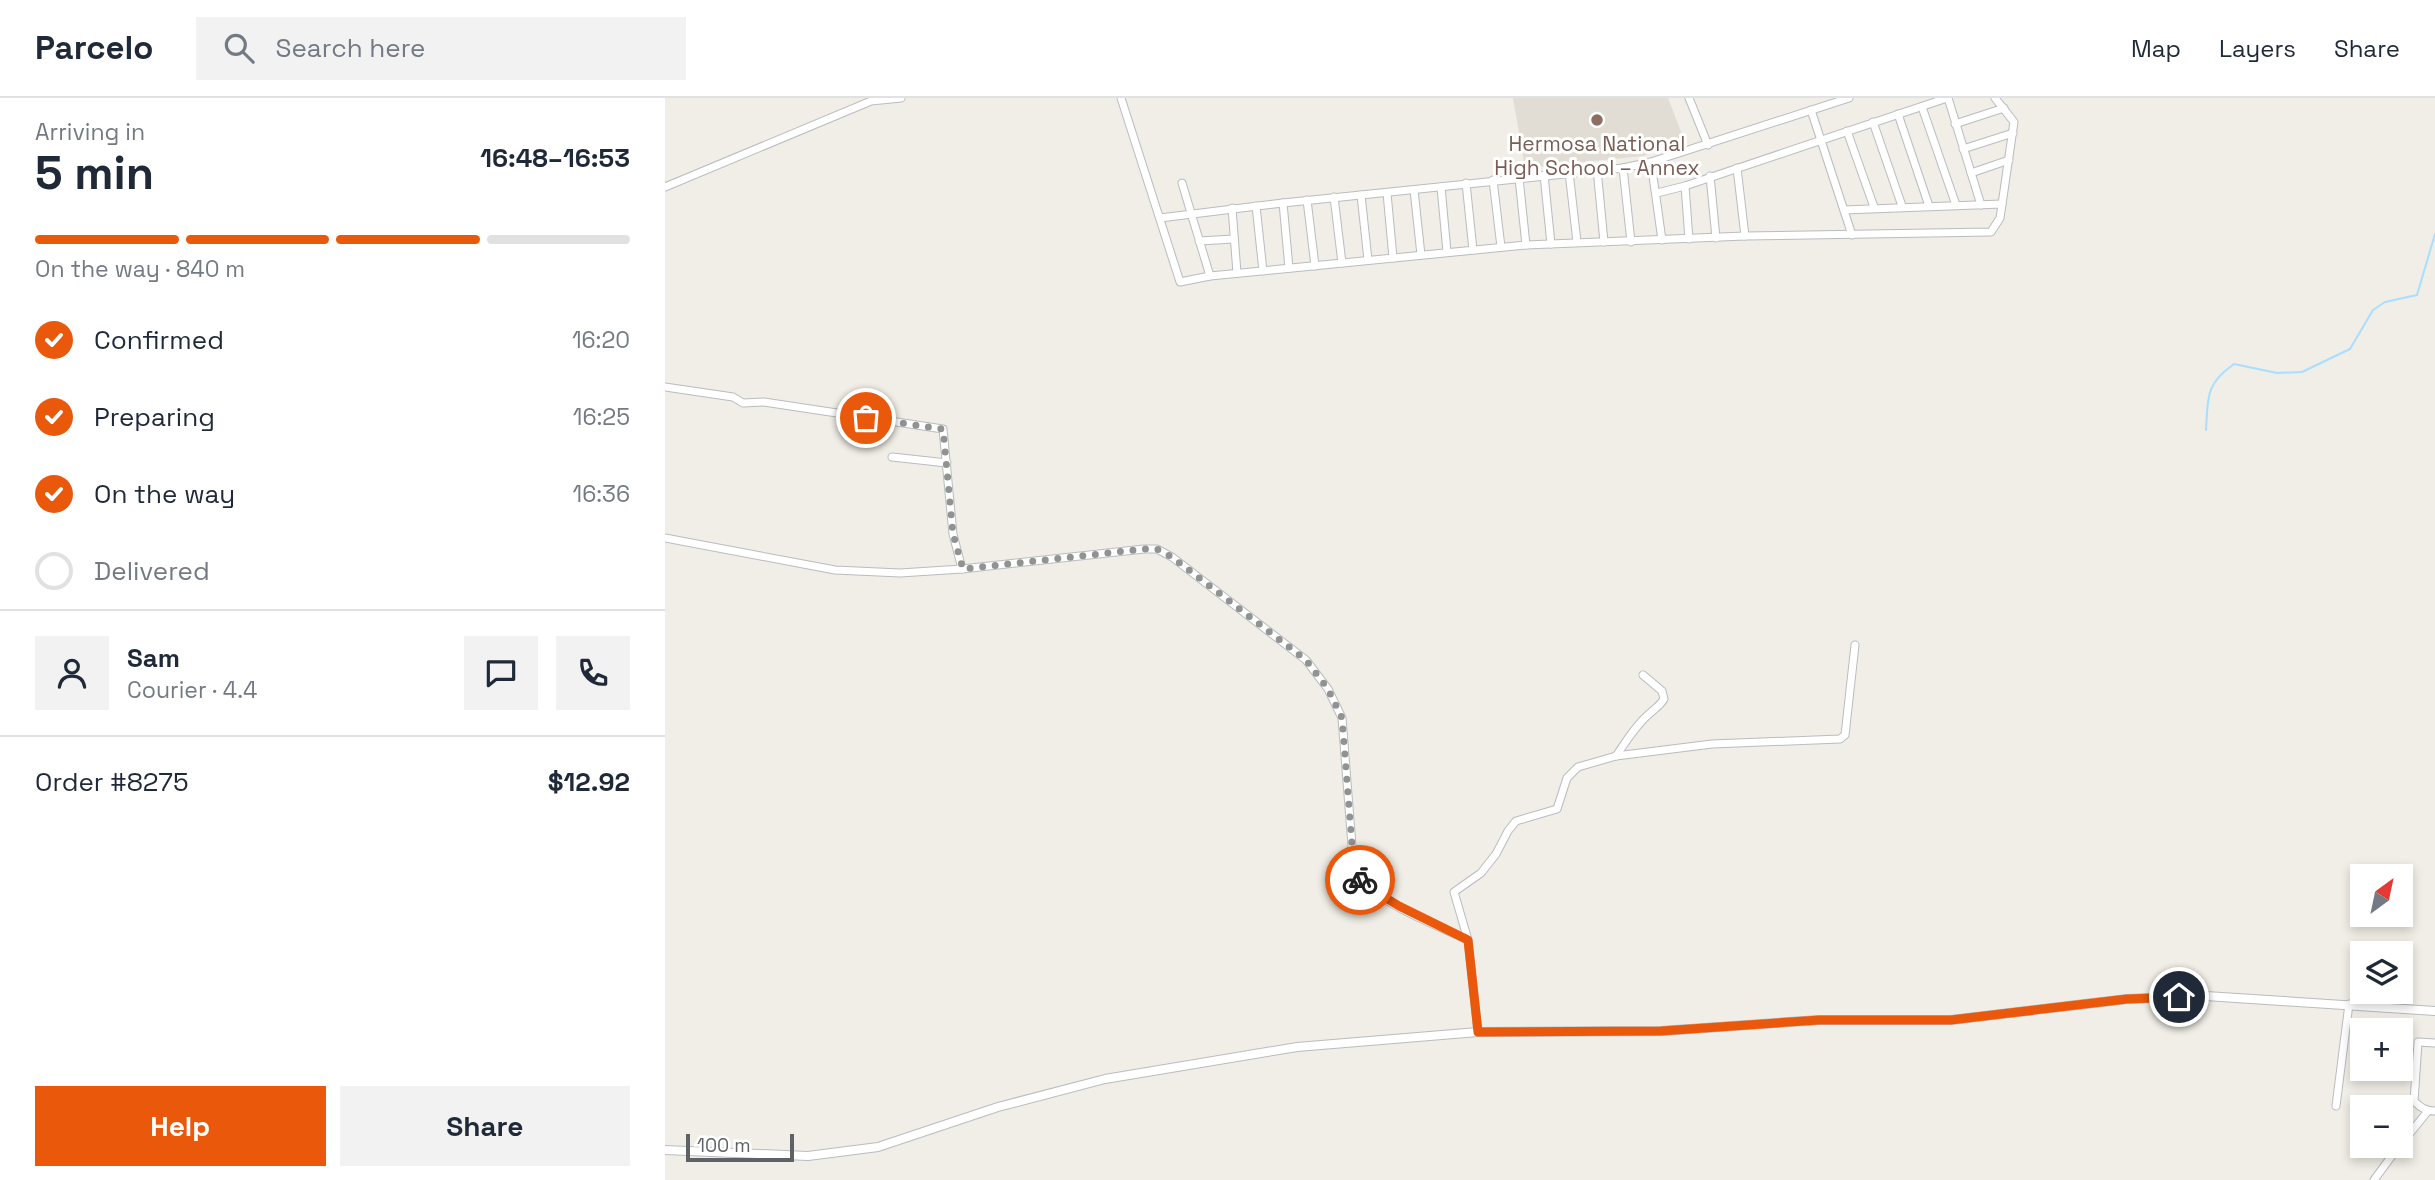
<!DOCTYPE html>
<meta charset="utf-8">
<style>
:root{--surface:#fff;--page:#f2f2f3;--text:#1f2937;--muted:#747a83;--line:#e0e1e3;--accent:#ea580c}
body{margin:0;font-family:"Space Grotesk",sans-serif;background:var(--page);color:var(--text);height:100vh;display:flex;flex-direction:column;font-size:26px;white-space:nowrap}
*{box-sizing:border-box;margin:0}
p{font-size:23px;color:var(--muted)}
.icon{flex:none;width:38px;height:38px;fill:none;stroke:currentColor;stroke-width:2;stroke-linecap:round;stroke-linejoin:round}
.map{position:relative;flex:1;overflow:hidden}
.side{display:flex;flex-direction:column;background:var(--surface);width:665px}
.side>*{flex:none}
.needle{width:46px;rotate:33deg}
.fabs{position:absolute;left:1685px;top:766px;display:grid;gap:14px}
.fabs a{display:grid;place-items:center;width:63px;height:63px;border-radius:0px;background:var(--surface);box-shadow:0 4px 10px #0003;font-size:35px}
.scale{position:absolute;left:21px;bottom:18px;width:108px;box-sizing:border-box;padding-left:7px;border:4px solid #5e6267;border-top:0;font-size:19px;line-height:24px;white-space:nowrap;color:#5e6267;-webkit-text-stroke:5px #fff;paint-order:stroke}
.pin{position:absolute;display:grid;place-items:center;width:60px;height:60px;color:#fff;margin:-30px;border:4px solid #fff;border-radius:50%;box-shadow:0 2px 7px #0007}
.courier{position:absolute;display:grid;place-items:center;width:70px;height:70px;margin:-35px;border:5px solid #ea580c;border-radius:50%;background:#fff;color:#222;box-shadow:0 2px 9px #0007}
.summary em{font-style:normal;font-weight:800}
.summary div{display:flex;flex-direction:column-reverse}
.summary{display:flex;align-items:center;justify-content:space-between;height:119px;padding:0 35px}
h1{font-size:46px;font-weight:800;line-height:52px}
.bar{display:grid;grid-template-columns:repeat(4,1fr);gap:10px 7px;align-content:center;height:84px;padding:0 35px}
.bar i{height:9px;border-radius:5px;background:var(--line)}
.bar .active{background:var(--accent)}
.bar p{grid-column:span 4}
.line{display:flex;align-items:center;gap:18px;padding:0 35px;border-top:2px solid var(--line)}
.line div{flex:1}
.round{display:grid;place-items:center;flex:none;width:74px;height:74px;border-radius:0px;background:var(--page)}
ol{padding:0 35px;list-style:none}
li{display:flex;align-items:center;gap:21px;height:77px}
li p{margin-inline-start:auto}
li .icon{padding:7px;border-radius:50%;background:var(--accent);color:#fff;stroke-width:4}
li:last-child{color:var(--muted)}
li i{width:38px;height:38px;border:4px solid var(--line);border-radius:50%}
.action{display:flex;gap:14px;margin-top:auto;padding:14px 35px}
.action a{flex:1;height:80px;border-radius:0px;background:var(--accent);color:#fff;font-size:28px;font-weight:800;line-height:80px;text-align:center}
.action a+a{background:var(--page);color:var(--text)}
header{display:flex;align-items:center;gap:42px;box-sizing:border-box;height:98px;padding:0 35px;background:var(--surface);border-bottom:2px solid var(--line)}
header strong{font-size:33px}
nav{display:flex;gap:38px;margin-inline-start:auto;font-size:24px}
.search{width:490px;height:63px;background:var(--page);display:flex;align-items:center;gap:18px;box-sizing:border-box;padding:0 24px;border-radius:0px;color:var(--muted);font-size:26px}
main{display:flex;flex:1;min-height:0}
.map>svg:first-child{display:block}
</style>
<header>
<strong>Parcelo</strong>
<div class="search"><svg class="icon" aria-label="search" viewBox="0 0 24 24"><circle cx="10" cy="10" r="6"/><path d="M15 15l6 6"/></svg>Search here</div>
<nav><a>Map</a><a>Layers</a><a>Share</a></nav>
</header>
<main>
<section class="side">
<div class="summary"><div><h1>5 min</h1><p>Arriving in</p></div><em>16:48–16:53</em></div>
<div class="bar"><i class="active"></i><i class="active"></i><i class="active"></i><i></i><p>On the way · 840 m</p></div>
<ol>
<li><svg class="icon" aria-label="check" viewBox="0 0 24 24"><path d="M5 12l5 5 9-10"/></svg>Confirmed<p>16:20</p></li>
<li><svg class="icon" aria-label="check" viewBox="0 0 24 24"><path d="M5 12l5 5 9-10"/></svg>Preparing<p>16:25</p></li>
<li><svg class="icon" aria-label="check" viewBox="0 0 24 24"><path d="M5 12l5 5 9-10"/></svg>On the way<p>16:36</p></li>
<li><i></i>Delivered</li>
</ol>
<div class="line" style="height:126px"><a class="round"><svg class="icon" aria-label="person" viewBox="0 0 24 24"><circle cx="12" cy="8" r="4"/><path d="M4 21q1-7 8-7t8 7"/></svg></a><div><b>Sam</b><p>Courier · 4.4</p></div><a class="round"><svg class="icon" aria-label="chat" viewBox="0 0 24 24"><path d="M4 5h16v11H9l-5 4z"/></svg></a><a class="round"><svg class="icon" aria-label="phone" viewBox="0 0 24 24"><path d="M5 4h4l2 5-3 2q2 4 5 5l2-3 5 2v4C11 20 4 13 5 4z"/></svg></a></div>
<div class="line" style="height:91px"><div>Order #8275</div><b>$12.92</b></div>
<div class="action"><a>Help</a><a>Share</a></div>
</section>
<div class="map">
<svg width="1770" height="1082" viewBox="0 0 1770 1082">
<rect width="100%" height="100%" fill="#f0eee6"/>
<path fill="#e1ddd4" d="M848 0H1003L1020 44 978 58 860 70Z"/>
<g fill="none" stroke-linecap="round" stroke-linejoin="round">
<path stroke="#a8deff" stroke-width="2" d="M1541 332C1543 300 1540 286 1569 266L1612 275 1637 274 1685 251 1708 212 1720 204 1752 197 1770 136"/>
<g stroke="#b9bcc0" stroke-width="9">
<g id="minor">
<path d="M456 0 515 184 545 178 861 147 1080 138 1326 134 1335 120 1349 24 1330 0"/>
<path d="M1024 0 1043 47"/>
<path d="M1283 0 1316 107"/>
<path d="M1257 9 1291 107"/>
<path d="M1146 12 1187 137"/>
<path d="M1233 16 1264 108"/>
<path d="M1208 24 1237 108"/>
<path d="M1290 26 1339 10"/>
<path d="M1182 33 1209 109"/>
<path d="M1298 51 1348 35"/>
<path d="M986 64 997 142"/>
<path d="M958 70 966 144"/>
<path d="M1072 70 1080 138"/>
<path d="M932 71 939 144"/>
<path d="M904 74 912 144"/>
<path d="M1306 75 1344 62"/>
<path d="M879 77 886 146"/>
<path d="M1045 78 1051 140"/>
<path d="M854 80 861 147"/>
<path d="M828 82 836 149"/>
<path d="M517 85 545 178"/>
<path d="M801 85 808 152"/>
<path d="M1020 88 1024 141"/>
<path d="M0 89 206 3 236 0"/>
<path d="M776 89 782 154"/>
<path d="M749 92 756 157"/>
<path d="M722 95 728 160"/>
<path d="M992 95 1020 88 1282 0"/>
<path d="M696 97 703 162"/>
<path d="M669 99 677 165"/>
<path d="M642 102 650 168"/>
<path d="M618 105 624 170"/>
<path d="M591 108 598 173"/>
<path d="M567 110 572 175"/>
<path d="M1179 112 1337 106"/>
<path d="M495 120 618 105 958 70 986 64 1184 0"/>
<path d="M534 143 569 141"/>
<path d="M0 289 68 299 78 305 99 304 278 331 288 436 297 471"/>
<path d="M227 359 282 365"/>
<path d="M0 440 170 472 235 475 297 471 479 451H492L507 459 641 562 663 591 677 620 689 773C712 806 767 825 803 842L813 934"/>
<path d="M951 658C961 644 970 628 983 617 989 611 994 609 999 601L997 593 978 577"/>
<path d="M803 842 789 794 816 775 831 756 843 733 851 723 892 711 902 680 913 669 951 658 1047 646 1175 641 1180 637 1190 547"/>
<path d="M1770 945 1753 944 1749 1003C1756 1010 1761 1013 1770 1013"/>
<path d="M1671 1008 1684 906"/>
<path d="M1736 1046 1763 1013"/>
<path d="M1709 1082 1734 1048"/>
</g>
</g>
<g stroke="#b9bcc0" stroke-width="10">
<path id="tertiary" d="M0 1052 143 1058 213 1049 333 1009 440 981 632 949 813 934 996 933 1154 922H1286L1462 901 1541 898 1770 913"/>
</g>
<use href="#minor" stroke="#fff" stroke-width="7"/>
<use href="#tertiary" stroke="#fff" stroke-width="8"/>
</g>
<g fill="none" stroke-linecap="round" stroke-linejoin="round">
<path stroke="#919393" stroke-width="7" stroke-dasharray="0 12.6" d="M201 320 278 331 288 436 298 471 479 451H492L507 459 641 562 663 591 677 620 689 772 695 782"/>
<path stroke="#ea580c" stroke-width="9" d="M695 782 698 786 734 808 803 842 813 934 996 933 1154 922H1286L1462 901 1514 899"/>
</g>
<circle fill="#8d6e63" stroke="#fff" stroke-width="2.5" cx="932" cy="22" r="7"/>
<g text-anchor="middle" stroke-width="6" stroke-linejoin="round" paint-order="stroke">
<g font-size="21" fill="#785e54" stroke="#fff">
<text x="932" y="53">Hermosa National<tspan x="932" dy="24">High School – Annex</tspan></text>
</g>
</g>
</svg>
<div class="fabs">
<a><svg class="needle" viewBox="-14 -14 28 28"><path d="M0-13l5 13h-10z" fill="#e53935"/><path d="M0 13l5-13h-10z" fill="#747a83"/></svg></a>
<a><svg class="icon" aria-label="layers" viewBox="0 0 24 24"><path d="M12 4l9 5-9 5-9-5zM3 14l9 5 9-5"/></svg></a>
<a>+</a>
<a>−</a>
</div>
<div class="scale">100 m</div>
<div class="pin" style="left:201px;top:320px;background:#ea580c"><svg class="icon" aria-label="bag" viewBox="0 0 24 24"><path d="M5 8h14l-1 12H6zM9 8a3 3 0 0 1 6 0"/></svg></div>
<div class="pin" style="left:1514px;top:899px;background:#1f2937"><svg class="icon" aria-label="home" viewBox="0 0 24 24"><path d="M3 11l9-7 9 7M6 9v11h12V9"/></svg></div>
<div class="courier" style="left:695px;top:782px"><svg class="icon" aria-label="bike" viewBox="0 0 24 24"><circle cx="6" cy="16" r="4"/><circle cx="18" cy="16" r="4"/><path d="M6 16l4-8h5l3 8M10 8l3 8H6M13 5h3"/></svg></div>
</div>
</main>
